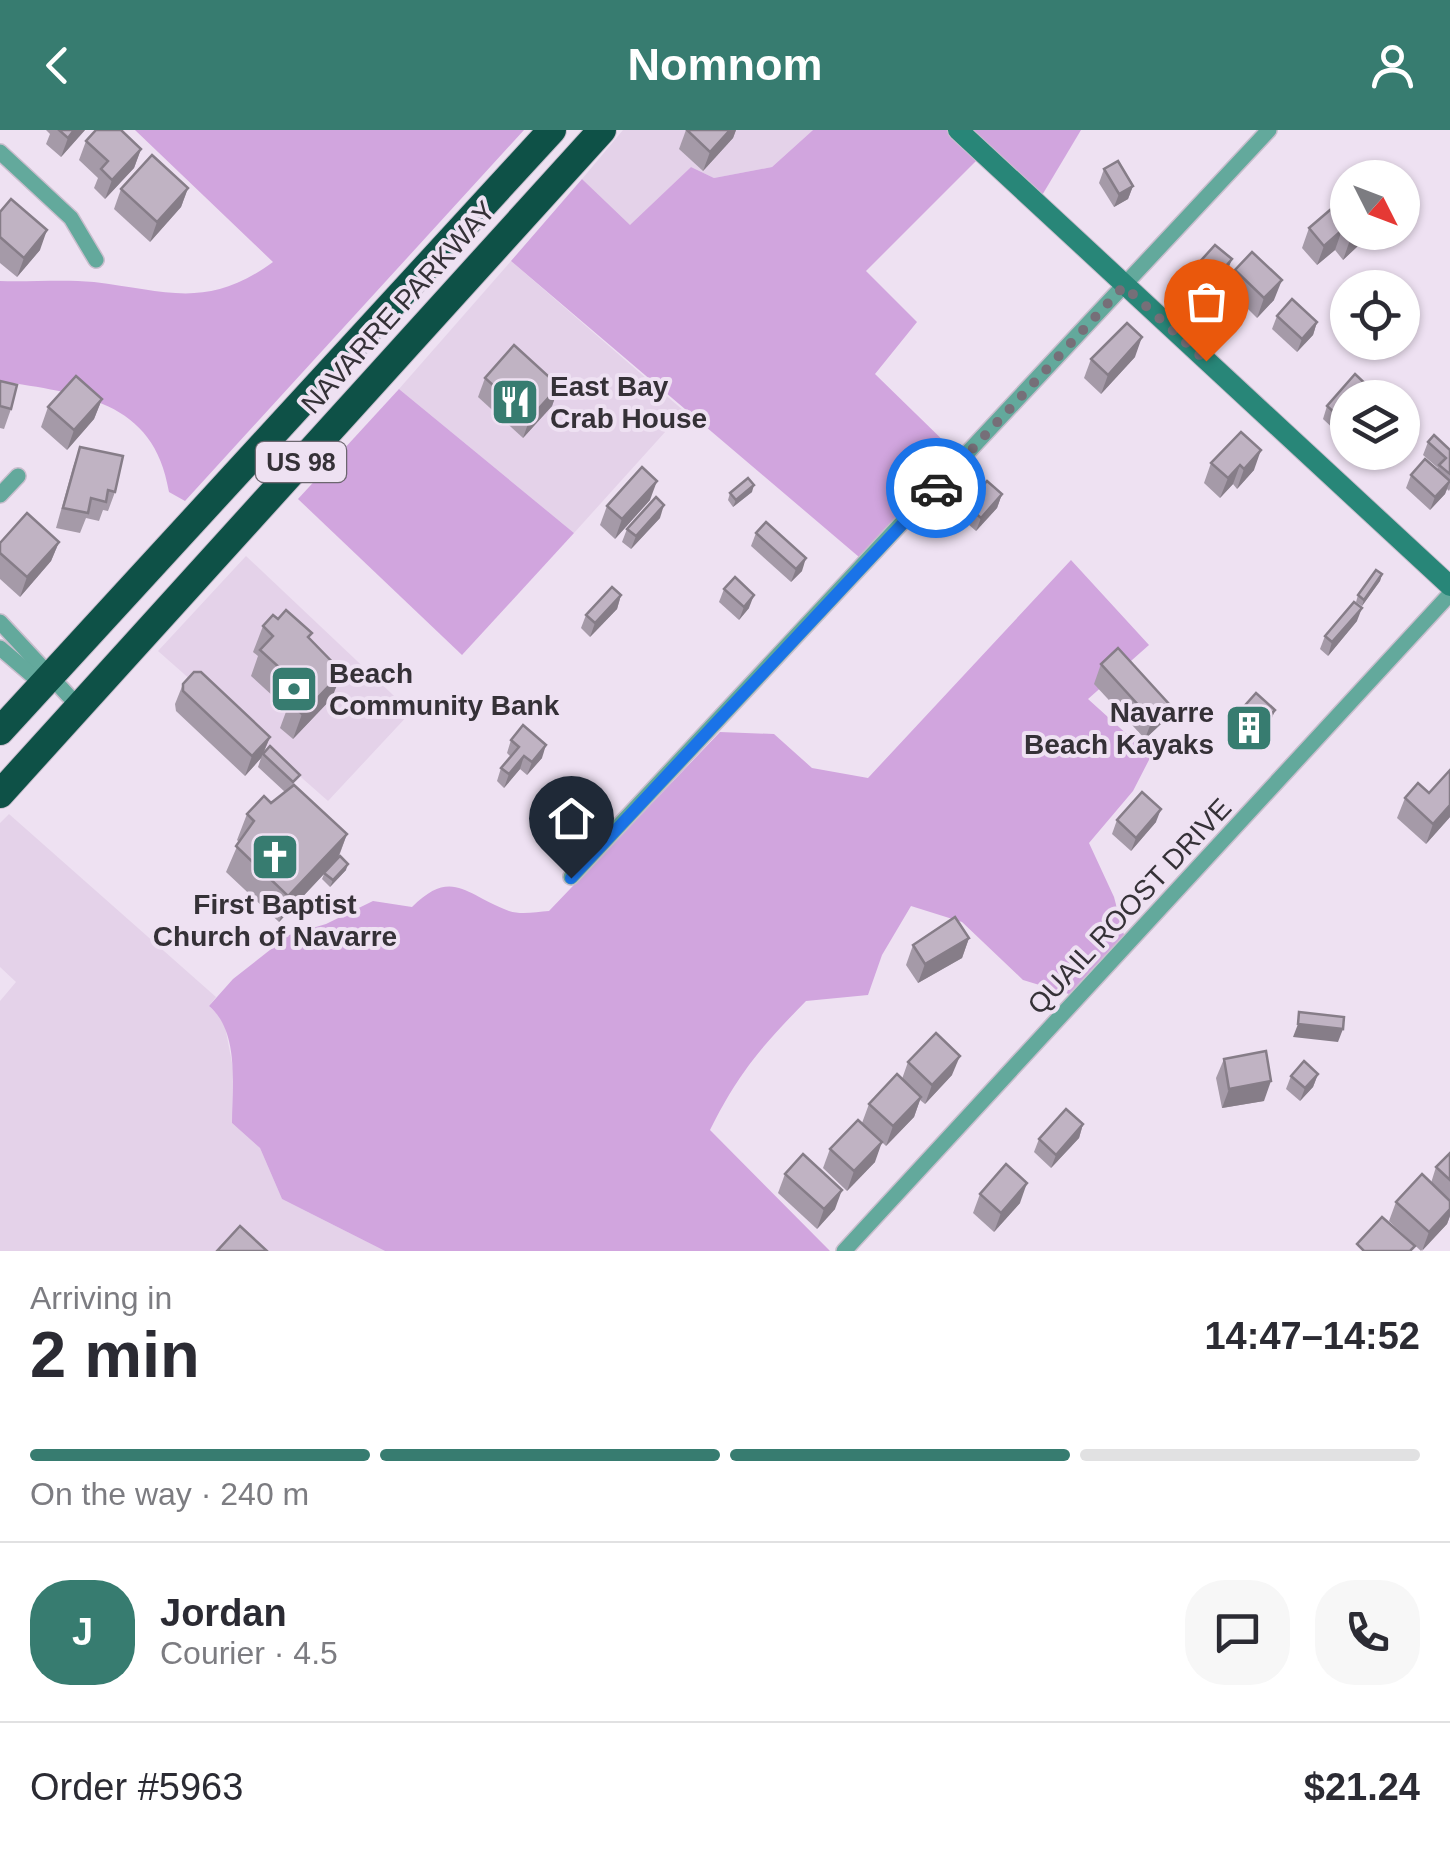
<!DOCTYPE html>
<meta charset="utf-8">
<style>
:root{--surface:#fff;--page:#f7f7f7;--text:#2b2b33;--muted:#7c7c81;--line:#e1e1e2;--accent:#377c70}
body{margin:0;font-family:Helvetica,sans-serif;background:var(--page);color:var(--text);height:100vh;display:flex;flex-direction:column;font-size:38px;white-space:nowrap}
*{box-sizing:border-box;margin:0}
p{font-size:32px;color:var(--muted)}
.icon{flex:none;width:55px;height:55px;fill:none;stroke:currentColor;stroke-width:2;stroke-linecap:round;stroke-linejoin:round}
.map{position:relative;height:1121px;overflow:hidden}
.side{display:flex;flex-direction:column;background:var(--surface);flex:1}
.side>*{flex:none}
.needle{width:65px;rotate:132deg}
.tools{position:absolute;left:1330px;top:30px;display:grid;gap:20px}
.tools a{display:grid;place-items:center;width:90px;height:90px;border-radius:50%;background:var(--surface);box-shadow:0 2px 8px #0004;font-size:50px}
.pin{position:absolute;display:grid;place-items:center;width:85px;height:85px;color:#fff;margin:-102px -42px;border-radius:50% 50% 50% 0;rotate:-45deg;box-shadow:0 0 10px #0007}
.pin .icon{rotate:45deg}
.courier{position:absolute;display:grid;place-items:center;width:100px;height:100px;margin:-50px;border:8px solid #1a73e8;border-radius:50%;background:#fff;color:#222;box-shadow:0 2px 12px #0007}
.overview em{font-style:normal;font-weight:800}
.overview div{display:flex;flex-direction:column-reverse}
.overview{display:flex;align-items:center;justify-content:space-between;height:170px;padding:0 30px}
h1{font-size:65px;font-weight:800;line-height:75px}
.bar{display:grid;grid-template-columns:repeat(4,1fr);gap:15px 10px;align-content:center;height:120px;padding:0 30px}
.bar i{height:12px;border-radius:8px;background:var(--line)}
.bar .current{background:var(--accent)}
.bar p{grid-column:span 4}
.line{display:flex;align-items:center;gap:25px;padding:0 30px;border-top:2px solid var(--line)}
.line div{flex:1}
.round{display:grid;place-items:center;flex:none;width:105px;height:105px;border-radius:40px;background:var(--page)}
header{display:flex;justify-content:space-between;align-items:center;height:130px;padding:0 30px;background:var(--accent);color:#fff;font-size:45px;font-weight:800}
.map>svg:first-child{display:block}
</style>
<header><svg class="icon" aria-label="back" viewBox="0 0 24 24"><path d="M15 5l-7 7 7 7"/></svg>Nomnom<svg class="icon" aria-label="person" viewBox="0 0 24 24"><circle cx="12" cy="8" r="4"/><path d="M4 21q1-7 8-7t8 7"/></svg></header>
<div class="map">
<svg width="1450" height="1121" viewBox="0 0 1450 1121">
<rect width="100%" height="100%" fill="#eee1f2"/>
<g fill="#e4d2e9">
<path d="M623 0H813L772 37 714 48 691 37 630 96 582 49Z"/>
<path d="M511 131 684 281 574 403 399 259Z"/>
<path d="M246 426 411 582 328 671 158 521Z"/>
<path d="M9 684 216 867 209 876 224 891 233 938 232 993 260 1018 282 1069 385 1121H0V871L16 852 0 837V693Z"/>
</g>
<g fill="#d1a5de">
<path d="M135 0H524L185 371 169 362C154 269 79 264 0 251V151C31 152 64 149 94 152 168 161 207 180 273 132Z"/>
<path d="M813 0H947L978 29 866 141 917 192 875 244 956 323 859 427 511 131 582 49 630 95 691 37 714 48 772 37Z"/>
<path d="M969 0H1081L1041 67Z"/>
<path d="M399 259 574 403 462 525 298 369Z"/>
<path d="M1071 430 1149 515 1088 569 1151 626 1133 661 1089 713 1114 767 1124 805 1069 864 1023 850 962 792 911 776 882 825 868 865 806 871C761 917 739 942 710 1000L830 1121H385L282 1069 260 1018 232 993C232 956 240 902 209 876L233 849 289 805 326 794 373 771 412 777C452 737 466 765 509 781 521 785 536 782 549 781L720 602 774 604 812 638 868 648Z"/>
</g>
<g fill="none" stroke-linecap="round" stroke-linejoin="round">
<g stroke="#c9becd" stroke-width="18">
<g id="street">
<path d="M0 22 71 88 96 130"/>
<path d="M0 365 18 346"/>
<path d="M0 492 79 577"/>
<path d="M0 518 47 558"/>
<path d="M571 747 1269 0"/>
<path d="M844 1121 1450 464"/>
</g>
</g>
<g stroke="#c9becd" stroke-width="22">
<path id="secondary" d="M958 0 1450 456"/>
</g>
<g stroke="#c9becd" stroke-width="30">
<g id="highway">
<path d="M0 601 552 0"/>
<path d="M0 664 602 0"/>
</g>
</g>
<use href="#street" stroke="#63a99c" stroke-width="15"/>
<use href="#secondary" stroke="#288678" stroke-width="20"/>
<use href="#highway" stroke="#0e5147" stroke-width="28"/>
</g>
<g fill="#a59aa8">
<path d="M46 0H85L61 27 46 14 50 4Z"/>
<path d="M686 0H736L733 8 703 41 679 19Z"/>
<path d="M86 11 141 19 134 38 105 69 94 58 98 48 79 30Z"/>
<path d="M1104 39 1133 56 1128 69 1114 77 1099 53Z"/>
<path d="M188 58 181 77 150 112 114 79 121 59Z"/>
<path d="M1348 72V102H1364L1360 114 1343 130 1335 120 1317 135 1302 118 1309 98Z"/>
<path d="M0 82 40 120 17 147 0 133Z"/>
<path d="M1235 140 1274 170 1257 188 1228 159Z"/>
<path d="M1227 142 1198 175 1181 160 1186 147Z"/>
<path d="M1277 186 1317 192 1313 205 1297 222 1272 199Z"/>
<path d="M1135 227 1101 264 1084 248 1091 229Z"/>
<path d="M1355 244 1372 260 1369 268H1348V295L1339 304 1323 289 1327 276Z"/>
<path d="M485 248 559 256 552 276 523 308 478 267Z"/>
<path d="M0 251 11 279 4 299 0 298Z"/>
<path d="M102 269 94 289 67 320 41 297 48 277Z"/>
<path d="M1241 302 1254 340 1237 359 1233 354 1220 368 1204 353 1211 333Z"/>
<path d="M1428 312 1450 320V359L1449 361 1447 359 1445 364 1430 380 1406 358 1411 345 1437 340 1438 338 1423 325Z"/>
<path d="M80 317 115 362 108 381 103 380 99 391 86 388 80 403 56 398 73 337Z"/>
<path d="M752 362 733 377 728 370 730 363Z"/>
<path d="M1002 364 997 378 976 401 961 388 966 375Z"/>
<path d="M650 370 615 409 600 395 607 376Z"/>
<path d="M660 388 631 419 622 412 627 399Z"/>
<path d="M756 403 802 441 791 452 751 416Z"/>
<path d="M59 412 51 431 20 467 0 449V413Z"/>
<path d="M1382 444 1380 451 1362 476 1356 472 1358 465Z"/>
<path d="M724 459 749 478 739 490 719 472Z"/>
<path d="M621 465 617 479 590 507 581 498 586 485Z"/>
<path d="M278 489 310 509 332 568 293 609 280 598 287 579 251 546 258 526 253 522 263 496Z"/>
<path d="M1357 491 1328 526 1320 519 1325 506Z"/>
<path d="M1101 534 1169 574 1162 593 1145 609 1094 554Z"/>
<path d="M183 554 270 607 264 622 296 656 347 704 338 729 346 740 330 757 322 749 324 744 279 792 226 742 239 712 237 710 247 684 271 673 285 662 258 637 261 628 245 646 176 581 175 574Z"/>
<path d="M1275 580 1270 593 1246 620 1227 603 1232 590Z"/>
<path d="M511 610 542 628 527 645 520 639 504 658 497 651 501 638 511 627 507 623Z"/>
<path d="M1429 663 1450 687 1426 714 1397 688 1405 668Z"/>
<path d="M1117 690 1156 692 1131 721 1112 704Z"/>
<path d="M969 808 962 828 918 853 906 835 913 815Z"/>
<path d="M1224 929 1264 971 1222 978 1216 948Z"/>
<path d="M908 932 952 945 925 974 920 970 914 987 886 1016 862 993 869 974 902 949Z"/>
<path d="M1318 944 1313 957 1300 971 1286 959 1291 946Z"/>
<path d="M1083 994 1079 1008 1051 1038 1034 1022 1039 1009Z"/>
<path d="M830 1019 875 1032 847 1061 823 1038Z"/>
<path d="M1450 1023V1086L1447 1094 1421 1121 1389 1091 1396 1072 1431 1053 1436 1037Z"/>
<path d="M785 1044 835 1079 817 1099 778 1063Z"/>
<path d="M980 1064 1020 1073 994 1102 973 1083Z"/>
</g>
<g fill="#867d88">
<path d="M74 0H85L61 27 68 8Z"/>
<path d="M730 0H736L733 8 703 41 710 22Z"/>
<path d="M141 19 134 38 105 69 112 50Z"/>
<path d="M1133 56 1128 69 1114 77 1119 64Z"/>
<path d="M188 58 181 77 150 112 157 92Z"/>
<path d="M47 100 40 120 17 147 24 128Z"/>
<path d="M1342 100 1335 120 1317 135 1324 116Z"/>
<path d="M1359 102H1364L1360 114 1343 130 1350 110Z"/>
<path d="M1232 129 1227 142 1198 175 1203 162Z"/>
<path d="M1282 150 1274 170 1257 188 1264 168Z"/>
<path d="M1317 192 1313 205 1297 222 1302 209Z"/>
<path d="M1142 207 1135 227 1101 264 1108 245Z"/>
<path d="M559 256 552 276 523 308 530 288Z"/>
<path d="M102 269 94 289 67 320 74 300Z"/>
<path d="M1348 287V295L1339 304 1344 291Z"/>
<path d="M1261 320 1254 340 1237 359 1244 339Z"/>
<path d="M1240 335 1233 354 1220 368 1228 348Z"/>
<path d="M657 351 650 370 615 409 622 389Z"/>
<path d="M1450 351 1445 364 1430 380 1435 367Z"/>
<path d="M754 355 752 362 733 377 736 370Z"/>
<path d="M1002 364 997 378 976 401 981 388Z"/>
<path d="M664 375 660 388 631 419 636 406Z"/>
<path d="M59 412 51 431 20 467 27 447Z"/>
<path d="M806 428 802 441 791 452 796 439Z"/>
<path d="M1382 444 1380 451 1362 476 1364 470Z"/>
<path d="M621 465 617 479 590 507 595 493Z"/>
<path d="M754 465 749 478 739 490 744 477Z"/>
<path d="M1362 478 1357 491 1328 526 1332 512Z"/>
<path d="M342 542 332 568 293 609 302 584Z"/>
<path d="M1169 574 1162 593 1145 609 1152 590Z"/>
<path d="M1275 580 1270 593 1246 620 1250 607Z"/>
<path d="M270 607 261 628 245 646 252 626Z"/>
<path d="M546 615 542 628 527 645 532 632Z"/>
<path d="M524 626 520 639 504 658 509 644Z"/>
<path d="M1450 675V687L1426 714 1433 694Z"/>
<path d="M1161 679 1156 692 1131 721 1136 708Z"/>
<path d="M347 704 337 730 279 792 288 766Z"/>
<path d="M348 734 346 740 330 757 333 750Z"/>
<path d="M969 808 962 828 918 853 925 834Z"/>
<path d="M1298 894 1343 899 1338 912 1293 907Z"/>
<path d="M960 926 952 945 925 974 932 955Z"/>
<path d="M1318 944 1313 957 1300 971 1305 958Z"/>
<path d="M1271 951 1264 971 1222 978 1229 959Z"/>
<path d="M921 967 914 987 886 1016 893 996Z"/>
<path d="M1083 994 1079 1008 1051 1038 1056 1025Z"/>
<path d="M882 1012 875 1032 847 1061 854 1041Z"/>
<path d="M1027 1053 1020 1073 994 1102 1001 1083Z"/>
<path d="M842 1060 835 1079 817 1099 824 1079Z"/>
<path d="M1450 1079V1086L1447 1094 1422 1121 1429 1102Z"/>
</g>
<g fill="#c0b3c3" stroke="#867d88" stroke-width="2.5">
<path d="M59 0H74L68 8Z"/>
<path d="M96 0H121L141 19 112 50 101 39 108 31 86 11Z"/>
<path d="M687 0H730L710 22Z"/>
<path d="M152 25 188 58 157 92 121 59Z"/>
<path d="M1118 31 1133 56 1119 64 1104 39Z"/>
<path d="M1344 68 1348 72V102H1359L1350 110 1342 100 1324 116 1309 98Z"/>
<path d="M11 69 47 100 24 128 0 107V82Z"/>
<path d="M1215 115 1232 129 1203 162 1186 147Z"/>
<path d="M1252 122 1282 150 1264 168 1235 140Z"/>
<path d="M1292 169 1317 192 1302 209 1277 186Z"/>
<path d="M1127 193 1142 207 1108 245 1091 229Z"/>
<path d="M514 215 559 256 530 288 485 248Z"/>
<path d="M1355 244 1372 260 1365 268H1348V287L1344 291 1327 276Z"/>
<path d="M76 246 102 269 74 300 48 277Z"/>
<path d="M0 251 17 255 11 279 0 276Z"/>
<path d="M1241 302 1261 320 1244 339 1240 335 1228 348 1211 333Z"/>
<path d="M1434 305 1450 320V344L1439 335 1446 328 1428 312Z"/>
<path d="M80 317 123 326 115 362 108 360 106 372 91 368 88 383 63 378Z"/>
<path d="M1425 329 1450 351 1435 367 1411 345Z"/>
<path d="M642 337 657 351 622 389 607 376Z"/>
<path d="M748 348 754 355 736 370 730 363Z"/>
<path d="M987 351 1002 364 981 388 966 375Z"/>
<path d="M656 367 664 375 636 406 627 399Z"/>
<path d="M27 383 59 412 27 447 0 423V413Z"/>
<path d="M766 392 806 428 796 439 756 403Z"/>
<path d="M1376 440 1382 444 1364 470 1358 465Z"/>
<path d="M735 447 754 465 744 477 724 459Z"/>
<path d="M612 457 621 465 595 493 586 485Z"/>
<path d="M1354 472 1362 478 1332 512 1325 506Z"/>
<path d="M286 480 312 503 308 507 342 542 302 584 289 572 302 558 260 520 273 506 263 496 273 485 278 489Z"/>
<path d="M1118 518 1169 574 1152 590 1101 534Z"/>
<path d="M194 542H201L270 607 252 626 183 561V554Z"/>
<path d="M1256 563 1275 580 1250 607 1232 590Z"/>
<path d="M523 595 546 615 532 632 524 626 509 644 501 638 519 617 511 610Z"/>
<path d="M270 616 300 645 293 652 263 624Z"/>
<path d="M1450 640V675L1433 694 1405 668 1418 653 1429 663Z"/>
<path d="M294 655 347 704 288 766 236 716 254 691 247 684 264 666 271 673Z"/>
<path d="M1142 662 1161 679 1136 708 1117 690Z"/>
<path d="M340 726 348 734 333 750 324 743Z"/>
<path d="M955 787 969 808 925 834 913 815Z"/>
<path d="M1299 882 1344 887 1343 899 1298 894Z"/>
<path d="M936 903 960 926 932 955 908 932Z"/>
<path d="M1266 921 1271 951 1229 959 1224 929Z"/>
<path d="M1304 931 1318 944 1305 958 1291 946Z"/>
<path d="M897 944 921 967 893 996 869 974Z"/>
<path d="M1066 979 1083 994 1056 1025 1039 1009Z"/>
<path d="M858 990 882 1012 854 1041 830 1019Z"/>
<path d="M1450 1023V1050L1436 1037Z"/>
<path d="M803 1024 842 1060 824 1079 785 1044Z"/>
<path d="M1006 1034 1027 1053 1001 1083 980 1064Z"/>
<path d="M1422 1044 1450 1071V1079L1429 1102 1396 1072Z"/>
<path d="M1382 1087 1415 1116 1410 1121H1364L1357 1114Z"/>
<path d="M240 1096 267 1121H217Z"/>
</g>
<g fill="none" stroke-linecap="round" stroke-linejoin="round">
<path stroke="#766f78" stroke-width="10" stroke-dasharray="0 18" d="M936 358 1124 156 1206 231"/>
<path stroke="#1a73e8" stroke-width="12" d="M571 748 936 358"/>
</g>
<defs>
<g id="restaurant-square" transform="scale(2.5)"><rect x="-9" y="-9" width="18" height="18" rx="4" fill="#377c70" stroke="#eee1f2"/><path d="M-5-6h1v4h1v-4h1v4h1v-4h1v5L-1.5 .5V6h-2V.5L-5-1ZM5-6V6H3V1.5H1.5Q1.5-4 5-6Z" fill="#fff"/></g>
<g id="bank-square" transform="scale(2.5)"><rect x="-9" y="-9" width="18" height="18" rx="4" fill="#377c70" stroke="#eee1f2"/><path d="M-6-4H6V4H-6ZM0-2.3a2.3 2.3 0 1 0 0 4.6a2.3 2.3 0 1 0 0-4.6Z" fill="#fff"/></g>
<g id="building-square" transform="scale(2.5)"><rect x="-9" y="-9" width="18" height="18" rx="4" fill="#377c70" stroke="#eee1f2"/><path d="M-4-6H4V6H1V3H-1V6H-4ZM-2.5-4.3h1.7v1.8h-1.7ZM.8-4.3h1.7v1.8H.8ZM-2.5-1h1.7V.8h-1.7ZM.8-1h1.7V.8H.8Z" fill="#fff"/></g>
<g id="church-square" transform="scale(2.5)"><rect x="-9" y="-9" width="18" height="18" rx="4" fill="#377c70" stroke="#eee1f2"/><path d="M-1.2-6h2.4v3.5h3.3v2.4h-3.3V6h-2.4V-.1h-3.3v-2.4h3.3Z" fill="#fff"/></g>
</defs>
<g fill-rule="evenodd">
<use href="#restaurant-square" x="515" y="272"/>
<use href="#bank-square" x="294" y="559"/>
<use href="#building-square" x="1249" y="598"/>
<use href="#church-square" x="275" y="727"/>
</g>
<g text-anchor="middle" stroke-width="8" stroke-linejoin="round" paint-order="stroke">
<rect fill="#eee1f2" stroke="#6c666f" stroke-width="2.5" x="256" y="312" width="90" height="40" rx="8"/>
<g font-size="25" font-weight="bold" fill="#353137">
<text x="301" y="341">US 98</text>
</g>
<g font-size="28" fill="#353137" stroke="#eee1f2">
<text transform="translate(398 177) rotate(-48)" y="10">NAVARRE PARKWAY</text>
<text transform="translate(1129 776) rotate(-47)" y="10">QUAIL ROOST DRIVE</text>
</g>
<g font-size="28" font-weight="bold" fill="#353137" stroke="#eee1f2" text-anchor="start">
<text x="550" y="266">East Bay<tspan x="550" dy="32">Crab House</tspan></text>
<text x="329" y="553">Beach<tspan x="329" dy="32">Community Bank</tspan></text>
<text x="1214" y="592" text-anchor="end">Navarre<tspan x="1214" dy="32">Beach Kayaks</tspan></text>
<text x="275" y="784" text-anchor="middle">First Baptist<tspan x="275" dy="32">Church of Navarre</tspan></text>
</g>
</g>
</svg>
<div class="tools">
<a><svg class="needle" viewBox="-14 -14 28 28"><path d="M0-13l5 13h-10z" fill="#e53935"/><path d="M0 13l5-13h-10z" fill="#7c7c81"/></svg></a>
<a><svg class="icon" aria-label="locate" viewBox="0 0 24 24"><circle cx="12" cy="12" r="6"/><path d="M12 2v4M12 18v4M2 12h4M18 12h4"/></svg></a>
<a><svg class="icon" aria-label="layers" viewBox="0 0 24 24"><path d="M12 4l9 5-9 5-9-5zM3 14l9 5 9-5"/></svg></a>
</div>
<div class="pin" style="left:1206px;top:231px;background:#ea580c"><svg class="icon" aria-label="bag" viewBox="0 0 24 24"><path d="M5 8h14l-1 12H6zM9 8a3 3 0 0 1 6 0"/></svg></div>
<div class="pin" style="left:571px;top:748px;background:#1f2937"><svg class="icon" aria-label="home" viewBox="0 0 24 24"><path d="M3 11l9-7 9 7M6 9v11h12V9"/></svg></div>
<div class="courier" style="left:936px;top:358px"><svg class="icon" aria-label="car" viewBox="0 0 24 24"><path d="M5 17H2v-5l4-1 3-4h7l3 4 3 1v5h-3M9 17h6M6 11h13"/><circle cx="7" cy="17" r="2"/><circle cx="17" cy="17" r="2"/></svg></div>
</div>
<section class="side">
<div class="overview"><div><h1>2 min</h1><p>Arriving in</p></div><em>14:47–14:52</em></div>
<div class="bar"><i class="current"></i><i class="current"></i><i class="current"></i><i></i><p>On the way · 240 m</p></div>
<div class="line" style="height:180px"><b class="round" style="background:var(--accent);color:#fff">J</b><div><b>Jordan</b><p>Courier · 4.5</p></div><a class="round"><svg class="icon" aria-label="chat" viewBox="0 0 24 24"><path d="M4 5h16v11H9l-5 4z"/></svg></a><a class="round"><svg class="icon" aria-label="phone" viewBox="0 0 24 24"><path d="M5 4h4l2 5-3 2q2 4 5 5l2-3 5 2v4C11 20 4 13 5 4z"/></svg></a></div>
<div class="line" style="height:130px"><div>Order #5963</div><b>$21.24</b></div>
</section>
